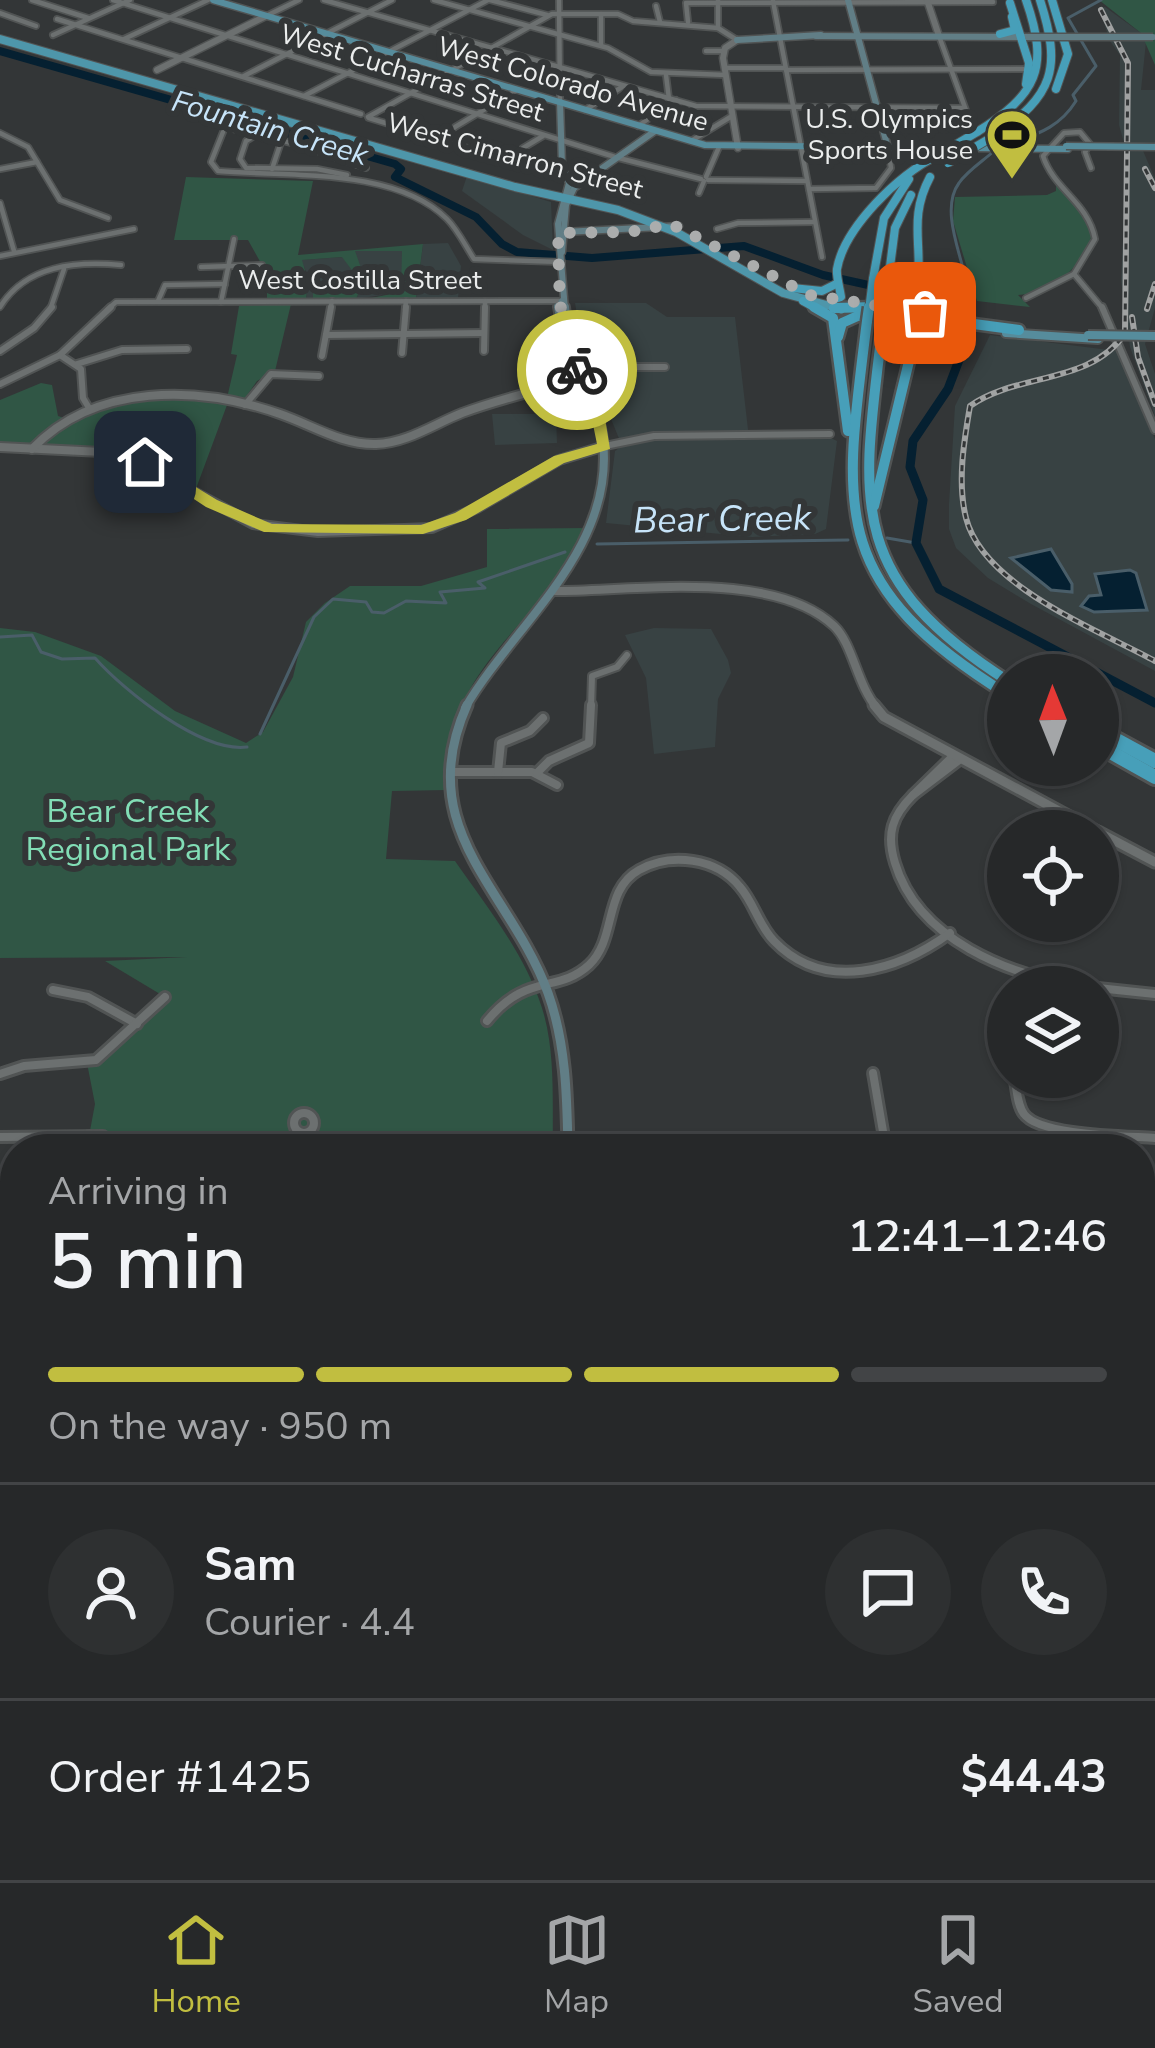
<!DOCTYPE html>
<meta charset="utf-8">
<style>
:root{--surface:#262829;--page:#2e3031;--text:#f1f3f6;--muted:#a4a6a8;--line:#424446;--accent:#c1be40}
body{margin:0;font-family:"Nunito Sans",sans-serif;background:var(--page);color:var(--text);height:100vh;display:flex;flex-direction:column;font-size:45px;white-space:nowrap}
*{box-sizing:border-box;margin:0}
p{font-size:39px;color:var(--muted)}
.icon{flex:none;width:66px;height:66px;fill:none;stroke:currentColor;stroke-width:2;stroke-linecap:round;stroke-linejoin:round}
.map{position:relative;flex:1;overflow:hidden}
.details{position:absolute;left:0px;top:1134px;width:1155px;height:747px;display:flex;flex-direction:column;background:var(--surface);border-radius:48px 48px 0 0;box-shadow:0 3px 9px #0004,0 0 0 3px var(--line)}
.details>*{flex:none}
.needle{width:78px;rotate:359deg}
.fabs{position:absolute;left:987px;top:654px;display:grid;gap:24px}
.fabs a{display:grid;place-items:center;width:132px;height:132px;border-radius:50%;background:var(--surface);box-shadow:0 3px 9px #0004,0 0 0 3px var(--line);font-size:60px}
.pin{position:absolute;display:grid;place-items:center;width:102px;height:102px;color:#fff;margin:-51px;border-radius:24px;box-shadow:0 6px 18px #0006}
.courier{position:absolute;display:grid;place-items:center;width:120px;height:120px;margin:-60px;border:9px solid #c1be40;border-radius:50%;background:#fff;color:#222;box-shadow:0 3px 15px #0007}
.summary em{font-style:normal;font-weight:600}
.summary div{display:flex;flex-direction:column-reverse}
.summary{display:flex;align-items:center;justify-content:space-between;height:204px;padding:0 48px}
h1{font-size:78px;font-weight:600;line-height:90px}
.bar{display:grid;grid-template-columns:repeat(4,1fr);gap:18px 12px;align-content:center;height:144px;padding:0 48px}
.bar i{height:15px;border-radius:9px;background:var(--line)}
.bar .active{background:var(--accent)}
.bar p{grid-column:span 4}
.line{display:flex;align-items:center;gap:30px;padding:0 48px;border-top:3px solid var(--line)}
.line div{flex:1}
.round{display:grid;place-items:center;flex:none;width:126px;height:126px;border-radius:63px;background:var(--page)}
.dock{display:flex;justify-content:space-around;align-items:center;height:168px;border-top:3px solid var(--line);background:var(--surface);font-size:33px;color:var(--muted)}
.dock a{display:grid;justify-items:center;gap:6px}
.dock .active{color:var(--accent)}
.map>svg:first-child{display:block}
</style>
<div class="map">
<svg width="1155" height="1880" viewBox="0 0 1155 1880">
<rect width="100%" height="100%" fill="#333637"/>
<g fill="#384243">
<path d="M1105 7 1141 33 1146 42 1141 90H1155V145L1141 146 1155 179V308L1145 344 1155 374V416L1130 347 1121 281 1127 153 1119 125 1120 55 1110 41 1099 8Z"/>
<path d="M467 176 551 202 553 250 523 235 462 191Z"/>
<path d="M448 243 461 266 458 298H416L423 244Z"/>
<path d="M402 250V292L356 299 365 279 354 251Z"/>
<path d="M343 257 354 273 347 291 313 292V299H306L308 276 301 260Z"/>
<path d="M575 303H646L667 317H735L749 438 827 436 837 441 826 529 815 534 752 537 606 523 615 451 622 446 583 350Z"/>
<path d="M990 335 1117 351 1155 439V671L1031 604 988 578 956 548 949 529V504L955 406Z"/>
<path d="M492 414H556L557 443 495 445Z"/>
<path d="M654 628 711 629 728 660 731 673 718 699 715 747 654 754 646 678 625 635Z"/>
</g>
<g fill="#305645">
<path d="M1099 0H1155V65L1141 33Z"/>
<path d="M186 177 313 181 298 255 423 244 416 298 366 299 401 292 402 251H355L365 279 356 299H313V292L347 291 354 273 342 257 302 260 308 280 306 299H267V287L273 278 256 277 262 265 248 240H174Z"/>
<path d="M1056 186 1077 201 1093 231C1085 265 1055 292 1018 295L1030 307 977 301 953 221 955 197 1047 195 1056 191Z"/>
<path d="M291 304 275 371 257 381 243 401 227 398 237 355 231 354 239 306Z"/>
<path d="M41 383 52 385 58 416 64 418C113 399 176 389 227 405L194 494 129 455 0 442V400Z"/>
<path d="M589 528C542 627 440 665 447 790L392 791 386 859 455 861C487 907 525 954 542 1008 556 1052 552 1103 553 1149H98L103 1136H89L95 1104 87 1063 165 997 105 961 187 957 0 958V628L35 632 101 656 175 711 246 743 263 732 293 677 306 622 325 603 350 586H421L487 567V529Z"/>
</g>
<g fill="#052031" stroke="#4a5e69" stroke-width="3">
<path d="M1051 549 1072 584V592L1051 590 1011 558Z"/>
<path d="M1130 570 1136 573 1147 610 1094 612 1081 606 1089 596 1101 595 1095 574Z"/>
</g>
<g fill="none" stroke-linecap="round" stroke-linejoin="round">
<g stroke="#4a5e69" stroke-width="3">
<path d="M1003 147C1033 135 1058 130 1076 101L1073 95 1096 66 1068 18 1101 0"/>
<path d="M963 308 970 302C968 267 937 213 959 183 967 171 983 161 994 151"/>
<path d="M887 538 916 543"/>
<path d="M597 544 848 540"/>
<path d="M0 637 32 635 41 652 62 659 95 658C124 691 202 753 247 747"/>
<path d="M260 734 314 617 333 599 366 602 372 612 384 613 406 601 446 603 440 592 485 588 478 582 565 552"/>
</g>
<path stroke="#052031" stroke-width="8" d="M0 51 395 164 401 169 395 177 476 217 502 244 517 252 592 258 744 246 823 275 959 305 961 310"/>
<path stroke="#052031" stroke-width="9" d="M960 307 966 324 964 347 948 389 913 441 910 467 923 500 916 543 939 589 1155 703"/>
<g stroke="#515454" stroke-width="8">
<g id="minor-far3">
<path d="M32 0 88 18"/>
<path d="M113 0 615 157 701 179"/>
<path d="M324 0 696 106 964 108"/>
<path d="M434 0 608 48 651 72 726 75"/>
<path d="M490 0 547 15"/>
<path d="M559 0 560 102"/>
<path d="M718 0V28L737 40"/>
<path d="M773 1 822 257"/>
<path d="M656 6 660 22"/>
<path d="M0 13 36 26"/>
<path d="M601 14V45"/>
<path d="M266 16 299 0"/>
<path d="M57 19 361 114"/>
<path d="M688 22 686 3 993 2"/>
<path d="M53 35 130 0"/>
<path d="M939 36 971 124"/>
<path d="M124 39 208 0"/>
<path d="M706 51H723"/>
<path d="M725 68H785"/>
<path d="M786 70 1023 69"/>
<path d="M666 75 669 99"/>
<path d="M244 76 392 0"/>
<path d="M304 96 488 0"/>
<path d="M585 110 622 87"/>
<path d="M368 117 552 14H618L633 21 718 28"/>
<path d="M210 118 225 127 300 145 366 168"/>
<path d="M369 118 579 182"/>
<path d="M638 126 676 100"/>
<path d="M225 127 211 162 218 171C287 177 395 167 447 219 458 230 466 247 474 259L562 262"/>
<path d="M0 133 28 147 60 200 108 218"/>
<path d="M254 136 246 141 240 159 246 168 317 169 347 175"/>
<path d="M442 140 455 127 517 90"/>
<path d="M691 141 732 116"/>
<path d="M523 148 543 136"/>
<path d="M0 169 37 162"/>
<path d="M272 169 281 142"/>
<path d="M706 177 719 147"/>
<path d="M708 180 807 181"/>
<path d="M809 189 876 188 891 168 888 148"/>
<path d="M699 193 704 181"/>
<path d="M0 203 14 251"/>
<path d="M717 229 738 223 815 222"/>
<path d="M0 256 134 229"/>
<path d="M201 267 262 265"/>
<path d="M1074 274 1104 310"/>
<path d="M1026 298 1074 274 1095 239C1088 202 1054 190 1043 156L1064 133 1080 132 1090 144 1085 152 1091 168"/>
<path d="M158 301 165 285 225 284"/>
<path d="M221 302 234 239"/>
<path d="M0 307C26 265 76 261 121 265"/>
<path d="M50 310 64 269"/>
<path d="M107 310 116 302 562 301"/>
<path d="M330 310 332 301"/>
<path d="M405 310 406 301"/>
<path d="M485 310V301"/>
</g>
</g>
<g stroke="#515454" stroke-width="10">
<g id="minor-far2">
<path d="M1102 307 1155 430"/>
<path d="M326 335 484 333"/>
<path d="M0 351 34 328 52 307"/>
<path d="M484 351 485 307"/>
<path d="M402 353 406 307"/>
<path d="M60 355 81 369 83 398 89 408"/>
<path d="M322 356 331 307"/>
<path d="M77 364 122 350 187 349"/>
<path d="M585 377 623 367H665"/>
<path d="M0 384 60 355 111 307"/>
<path d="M245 405 271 374 319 376"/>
<path d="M605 446 654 436 830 434"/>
<path d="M591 708 592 676 617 667 627 655"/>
</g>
</g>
<g stroke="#515454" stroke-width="14">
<g id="minor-far1">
<path d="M952 757 913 795 959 760"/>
<path d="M450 772H532L557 785"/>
<path d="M498 772 501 743 530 731 543 718"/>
<path d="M537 773 549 761 589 743 591 705"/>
<path d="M913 795C892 816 886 834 895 863 918 940 1009 975 1083 987"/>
<path d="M1098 988 1155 994"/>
<path d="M53 990 88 997 137 1024"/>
<path d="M1008 1020V1048"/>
<path d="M487 1021C527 972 557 994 589 965 617 939 603 890 639 870 671 852 717 858 740 887 754 903 759 926 774 941 825 994 899 970 950 933"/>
<path d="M873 1073 886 1149"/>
<path d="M0 1074 24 1066 96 1060 165 997"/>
<path d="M1014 1077C1017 1088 1017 1105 1024 1114 1040 1136 1128 1136 1155 1138"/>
<circle cx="304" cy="1123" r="10"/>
<path d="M0 1137 103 1136"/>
<path d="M87 1149 89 1136"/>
<path d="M1140 1188 1155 1185"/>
<path d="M0 1215H15"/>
</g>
</g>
<g stroke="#515454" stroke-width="15">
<g id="minor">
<path d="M1140 1295 1155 1344"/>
<path d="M1140 1362H1155"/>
<path d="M0 1454H15"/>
<path d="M1140 1521H1155"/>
<path d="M1140 1732 1155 1737"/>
<path d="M763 1866 764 1880"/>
<path d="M187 1880 189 1866"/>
<path d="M905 1880 923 1870 1104 1868"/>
</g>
</g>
<g stroke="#515454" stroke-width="9">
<g id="tertiary-far3">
<path d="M927 0 939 36"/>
<path d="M737 40 725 48 723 58 738 148"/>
<path d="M157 70 266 16"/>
</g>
</g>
<g stroke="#515454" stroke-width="12">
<g id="tertiary-far2">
<path d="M0 447 122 453 253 524 318 532 432 528 477 508 559 460 605 446"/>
<path d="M32 449C95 383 198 385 280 414 312 425 342 445 376 444 407 443 434 424 462 413 502 398 544 389 585 377"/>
<path d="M555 591C634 591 774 569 834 626 853 644 857 685 877 708"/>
</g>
</g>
<g stroke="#515454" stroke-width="15">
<g id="tertiary-far1">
<path d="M874 705 884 717 1096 831"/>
<path d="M1098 832 1155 862"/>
</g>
</g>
<g stroke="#515454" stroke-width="18">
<g id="tertiary">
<path d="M1140 1269H1155"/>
<path d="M0 1328 15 1327"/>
<path d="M0 1571 15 1495"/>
<path d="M0 1784H15"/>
<path d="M0 1796 15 1794"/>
</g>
</g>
<g stroke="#515454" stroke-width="9">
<g id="secondary-far3">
<path d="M848 0 888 148"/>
<path d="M816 36 1028 37"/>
<path d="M737 40 821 35"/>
<path d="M560 102 562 165 569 183 558 224 565 310"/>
<path d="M564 232 679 226"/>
<path d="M562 252 566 205 574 188 655 131"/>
<path d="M558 310 562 301"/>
</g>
</g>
<g stroke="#515454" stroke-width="12">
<g id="secondary-far2">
<path d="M558 307 565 344 585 377"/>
<path d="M465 708C515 623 615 550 603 441 598 394 569 353 565 307"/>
</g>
</g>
<g stroke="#515454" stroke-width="15">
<path id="secondary-far1" d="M467 705C411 830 510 889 548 993 566 1043 567 1097 568 1149"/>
</g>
<g stroke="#515454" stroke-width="18">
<path id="secondary" d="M587 1866V1880"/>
</g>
<g stroke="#515454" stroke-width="9">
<path id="primary-far1" d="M213 0 705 145 1068 149"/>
</g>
<g stroke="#515454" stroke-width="12">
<path id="primary" d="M1006 333 1098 339"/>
</g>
<g stroke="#515454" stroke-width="10">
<path id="trunk-far1" d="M0 39 515 187 618 210 676 232 783 293 841 309"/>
</g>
<g stroke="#515454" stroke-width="14">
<path id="trunk" d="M834 307 841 309"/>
</g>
<g stroke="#515454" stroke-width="10">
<g id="motorway-far2">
<path d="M1052 0 1068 54 1056 89"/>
<path d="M1010 3 1029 63 1026 84"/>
<path d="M1000 34 1015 30 1012 17"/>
<path d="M977 132C1037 94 1050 69 1026 0"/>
<path d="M994 136C1054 95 1062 69 1040 0"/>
<path d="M873 279 884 218 909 179"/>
<path d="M888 282 895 228 911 195"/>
<path d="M792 288 822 291 838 283"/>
<path d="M832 300 841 297C840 289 836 276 837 269 844 228 899 174 935 157"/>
<path d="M803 301 819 310"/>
<path d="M834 308 880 307 915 294C926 249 906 222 930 177"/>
</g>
</g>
<g stroke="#515454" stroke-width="15">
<g id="motorway-far1">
<path d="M814 307 833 318 848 431"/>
<path d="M834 308 876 307"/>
<path d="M884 312 1019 330"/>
<path d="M867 321C843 511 828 583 1008 695"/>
<path d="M883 323C862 498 842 575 1008 681"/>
<path d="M838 337 842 323 862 314"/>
<path d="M874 506 917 328 935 321"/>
</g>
</g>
<g stroke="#515454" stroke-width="20">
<g id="motorway">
<path d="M1098 730 1155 761"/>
<path d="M1098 745 1155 777"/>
</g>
</g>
<use href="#minor-far3" stroke="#6c7070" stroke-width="4.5"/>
<use href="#minor-far2" stroke="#6c7070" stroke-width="6"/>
<use href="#minor-far1" stroke="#6c7070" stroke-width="8"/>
<use href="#minor" stroke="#6c7070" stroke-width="9"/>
<use href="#tertiary-far3" stroke="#6c7070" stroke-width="6"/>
<use href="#tertiary-far2" stroke="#6c7070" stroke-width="8"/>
<use href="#tertiary-far1" stroke="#6c7070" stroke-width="9"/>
<use href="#tertiary" stroke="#6c7070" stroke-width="12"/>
<use href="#secondary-far3" stroke="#617e86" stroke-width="6"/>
<use href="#secondary-far2" stroke="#617e86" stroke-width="8"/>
<use href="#secondary-far1" stroke="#617e86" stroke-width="9"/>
<use href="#secondary" stroke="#617e86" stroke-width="12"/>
<use href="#primary-far1" stroke="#568c9c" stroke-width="6"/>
<use href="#primary" stroke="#568c9c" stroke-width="8"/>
<use href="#trunk-far1" stroke="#4e96aa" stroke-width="8"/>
<use href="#trunk" stroke="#4e96aa" stroke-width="9"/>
<use href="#motorway-far2" stroke="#479fb9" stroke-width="8"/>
<use href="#motorway-far1" stroke="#479fb9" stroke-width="10"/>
<use href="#motorway" stroke="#479fb9" stroke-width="14"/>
<g stroke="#a0a2a2" stroke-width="6">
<g id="rail">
<path d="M1101 10 1128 63 1125 333C1091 385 1018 372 970 406 964 441 957 482 966 518 983 586 1098 630 1155 661"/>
<path d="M1145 169 1155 188"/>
<path d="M1147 309 1155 284"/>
<path d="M1132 317 1138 357 1155 404"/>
</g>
</g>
<use href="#rail" stroke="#333637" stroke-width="3" stroke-dasharray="6" stroke-linecap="butt"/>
<g stroke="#515454" stroke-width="9" stroke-linecap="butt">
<path id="secondary-bridge" d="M1028 37H1153"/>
</g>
<g stroke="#515454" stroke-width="9" stroke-linecap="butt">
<path id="primary-bridge-far1" d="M1066 146 1155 147"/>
</g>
<g stroke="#515454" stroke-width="12" stroke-linecap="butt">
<path id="primary-bridge" d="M1088 335 1155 336"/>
</g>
<g stroke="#515454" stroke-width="10" stroke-linecap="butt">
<g id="motorway-bridge-far1">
<path d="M935 157 977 132"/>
<path d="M948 163 994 136"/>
<path d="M869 310 873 279"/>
<path d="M885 310 888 282"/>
</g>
</g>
<g stroke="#515454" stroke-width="15" stroke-linecap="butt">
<g id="motorway-bridge">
<path d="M867 321 869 307"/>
<path d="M883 323 885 307"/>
</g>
</g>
<use href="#secondary-bridge" stroke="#617e86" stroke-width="6"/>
<use href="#primary-bridge-far1" stroke="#568c9c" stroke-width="6"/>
<use href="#primary-bridge" stroke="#568c9c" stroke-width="8"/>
<use href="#motorway-bridge-far1" stroke="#479fb9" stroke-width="8"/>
<use href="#motorway-bridge" stroke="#479fb9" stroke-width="10"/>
</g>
<path fill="#c1be40" d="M572 367H582L602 400 610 449 564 463 466 520 423 534 264 532 206 507 138 462 150 459 217 500 272 524 421 525 455 513 554 456 597 444 588 400Z"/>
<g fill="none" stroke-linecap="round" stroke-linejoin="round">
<path stroke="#abadad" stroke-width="12" stroke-dasharray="0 21.6" d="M577 370C556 324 560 282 558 233L630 232 671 224 810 295 925 313"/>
</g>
<defs>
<g id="stadium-pin" transform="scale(2.7)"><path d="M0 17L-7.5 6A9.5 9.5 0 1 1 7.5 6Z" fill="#c1be40" stroke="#333637"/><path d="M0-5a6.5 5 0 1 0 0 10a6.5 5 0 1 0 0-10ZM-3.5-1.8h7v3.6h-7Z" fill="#111"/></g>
</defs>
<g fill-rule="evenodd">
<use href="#stadium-pin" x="1012" y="135"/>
</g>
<g text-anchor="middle" stroke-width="12" stroke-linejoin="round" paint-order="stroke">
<g font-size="27" fill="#ebeded" stroke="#333637">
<text transform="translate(412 73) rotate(17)" y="9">West Cucharras Street</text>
<text transform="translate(573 84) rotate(16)" y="9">West Colorado Avenue</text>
<text transform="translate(515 156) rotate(15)" y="9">West Cimarron Street</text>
<text x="360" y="289">West Costilla Street</text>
</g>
<g font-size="27" fill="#ebeded" stroke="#333637" text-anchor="end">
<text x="973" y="128">U.S. Olympics<tspan x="973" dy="31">Sports House</tspan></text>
</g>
<g font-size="30" font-style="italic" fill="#c7e4f9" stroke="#333637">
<text transform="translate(270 128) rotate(16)" y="10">Fountain Creek</text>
</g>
<g font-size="33" fill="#82deb6" stroke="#333637">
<text x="128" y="822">Bear Creek<tspan x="128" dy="38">Regional Park</tspan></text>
</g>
<g font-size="36" font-style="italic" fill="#c7e4f9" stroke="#333637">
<text transform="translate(722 518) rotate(-1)" y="13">Bear Creek</text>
</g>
</g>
</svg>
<div class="fabs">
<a><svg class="needle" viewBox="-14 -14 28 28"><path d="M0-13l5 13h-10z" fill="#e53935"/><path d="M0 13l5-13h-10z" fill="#a4a6a8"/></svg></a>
<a><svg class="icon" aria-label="locate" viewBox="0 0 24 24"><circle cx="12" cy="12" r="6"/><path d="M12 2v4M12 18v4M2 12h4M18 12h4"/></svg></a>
<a><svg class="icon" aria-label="layers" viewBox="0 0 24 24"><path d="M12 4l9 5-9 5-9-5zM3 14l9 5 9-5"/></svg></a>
</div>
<div class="pin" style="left:925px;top:313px;background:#ea580c"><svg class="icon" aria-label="bag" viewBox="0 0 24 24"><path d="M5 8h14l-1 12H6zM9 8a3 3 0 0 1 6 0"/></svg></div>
<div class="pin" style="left:145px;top:462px;background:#1f2937"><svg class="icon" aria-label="home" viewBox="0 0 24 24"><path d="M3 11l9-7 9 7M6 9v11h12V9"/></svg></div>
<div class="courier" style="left:577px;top:370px"><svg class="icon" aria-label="bike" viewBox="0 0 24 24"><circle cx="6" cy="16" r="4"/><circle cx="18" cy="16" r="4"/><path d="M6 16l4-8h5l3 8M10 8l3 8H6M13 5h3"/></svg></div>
<section class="details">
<div class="summary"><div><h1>5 min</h1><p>Arriving in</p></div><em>12:41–12:46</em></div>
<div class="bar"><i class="active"></i><i class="active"></i><i class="active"></i><i></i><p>On the way · 950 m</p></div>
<div class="line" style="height:216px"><a class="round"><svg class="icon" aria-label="person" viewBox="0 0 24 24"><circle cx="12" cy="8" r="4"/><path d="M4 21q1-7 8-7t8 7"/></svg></a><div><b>Sam</b><p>Courier · 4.4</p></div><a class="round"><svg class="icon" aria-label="chat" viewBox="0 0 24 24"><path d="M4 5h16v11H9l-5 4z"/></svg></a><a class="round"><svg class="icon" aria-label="phone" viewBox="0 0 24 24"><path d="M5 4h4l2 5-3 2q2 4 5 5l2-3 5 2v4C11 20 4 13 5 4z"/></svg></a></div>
<div class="line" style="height:156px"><div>Order #1425</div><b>$44.43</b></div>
</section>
</div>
<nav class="dock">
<a class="active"><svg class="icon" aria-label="home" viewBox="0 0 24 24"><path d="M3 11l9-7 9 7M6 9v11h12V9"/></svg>Home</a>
<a><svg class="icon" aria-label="map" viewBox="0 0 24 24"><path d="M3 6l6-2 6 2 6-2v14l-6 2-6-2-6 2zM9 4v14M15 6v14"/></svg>Map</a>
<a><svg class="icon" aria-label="saved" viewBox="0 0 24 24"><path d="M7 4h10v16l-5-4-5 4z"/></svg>Saved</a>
</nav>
